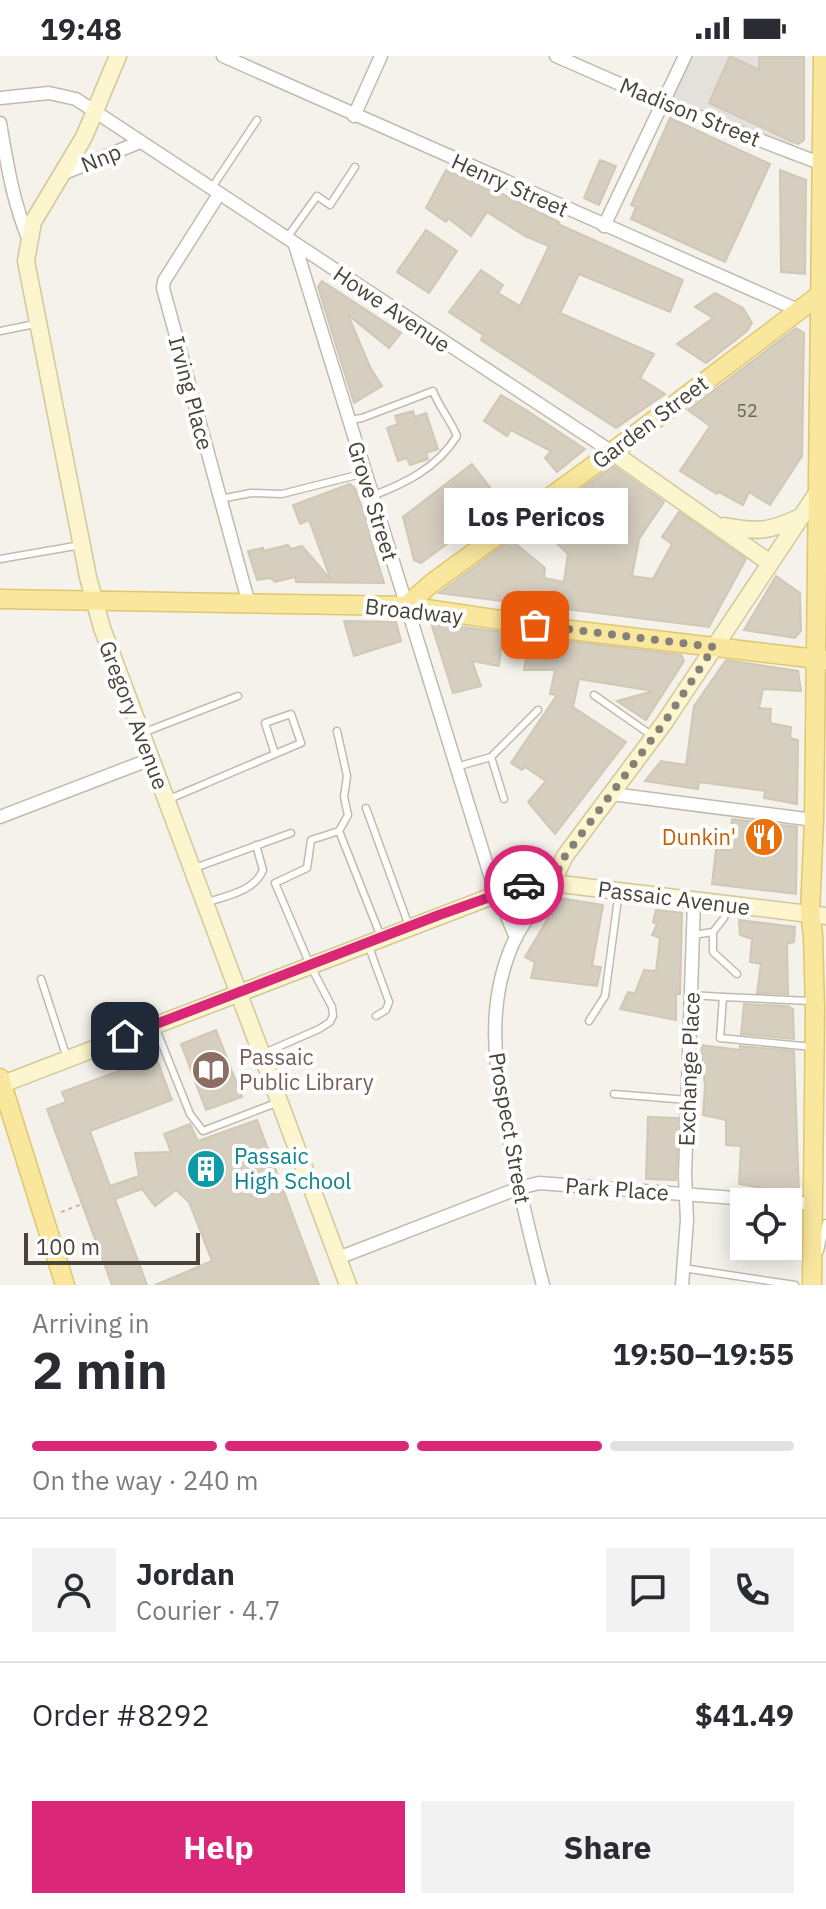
<!DOCTYPE html>
<meta charset="utf-8">
<style>
:root{--surface:#fff;--page:#f2f2f3;--text:#2b2b33;--muted:#7c7c81;--line:#e1e1e2;--accent:#db2777}
body{margin:0;font-family:"IBM Plex Sans",sans-serif;background:var(--page);color:var(--text);height:100vh;display:flex;flex-direction:column;font-size:30px;white-space:nowrap}
*{box-sizing:border-box;margin:0}
p{font-size:26px;color:var(--muted)}
.icon{flex:none;width:44px;height:44px;fill:none;stroke:currentColor;stroke-width:2;stroke-linecap:round;stroke-linejoin:round}
.map{position:relative;height:1229px;overflow:hidden}
.drawer{display:flex;flex-direction:column;background:var(--surface);flex:1}
.drawer>*{flex:none}
.tools{position:absolute;left:730px;top:1132px;display:grid;gap:16px}
.tools a{display:grid;place-items:center;width:72px;height:72px;border-radius:0px;background:var(--surface);box-shadow:0 4px 20px #0003;font-size:40px}
.scale{position:absolute;left:24px;bottom:20px;width:176px;box-sizing:border-box;padding-left:8px;border:4px solid #494439;border-top:0;font-size:22px;line-height:28px;white-space:nowrap;color:#494439;-webkit-text-stroke:6px #fff;paint-order:stroke}
.pin{position:absolute;display:grid;place-items:center;width:68px;height:68px;color:#fff;margin:-34px;border-radius:16px;box-shadow:0 4px 12px #0006}
.courier{position:absolute;display:grid;place-items:center;width:80px;height:80px;margin:-40px;border:6px solid #db2777;border-radius:50%;background:#fff;color:#222;box-shadow:0 2px 10px #0007}
.bubble{position:absolute;height:56px;border-radius:0px;background:var(--surface);box-shadow:0 4px 20px #0003;font-size:26px;font-weight:800;line-height:56px;text-align:center}
.overview em{font-style:normal;font-weight:800}
.overview div{display:flex;flex-direction:column-reverse}
.overview{display:flex;align-items:center;justify-content:space-between;height:136px;padding:0 32px}
h1{font-size:52px;font-weight:800;line-height:60px}
.bar{display:grid;grid-template-columns:repeat(4,1fr);gap:12px 8px;align-content:center;height:96px;padding:0 32px}
.bar i{height:10px;border-radius:6px;background:var(--line)}
.bar .current{background:var(--accent)}
.bar p{grid-column:span 4}
.line{display:flex;align-items:center;gap:20px;padding:0 32px;border-top:2px solid var(--line)}
.line div{flex:1}
.round{display:grid;place-items:center;flex:none;width:84px;height:84px;border-radius:0px;background:var(--page)}
.button{display:flex;gap:16px;margin-top:auto;padding:16px 32px}
.button a{flex:1;height:92px;border-radius:0px;background:var(--accent);color:#fff;font-size:32px;font-weight:800;line-height:92px;text-align:center}
.button a+a{background:var(--page);color:var(--text)}
.status{display:flex;justify-content:space-between;align-items:center;height:56px;padding:0 40px;background:var(--surface);direction:ltr}
.status svg{height:22px;fill:currentColor}
.map>svg:first-child{display:block}
</style>
<div class="status"><b>19:48</b><svg viewBox="0 0 49 12"><path d="M0 12V9h3v3zM5 12V6h3v6zM10 12V3h3v9zM15 12V0h3v12zM26 1h20v11H26zM47 4h2v5h-2z"/></svg></div>
<div class="map">
<svg width="826" height="1229" viewBox="0 0 826 1229">
<rect width="100%" height="100%" fill="#f5f2eb"/>
<path fill="#e4e1dc" d="M685 0H795L794 106 662 48Z"/>
<g fill="#d6cfc0" stroke="#d0c8b4" stroke-width="2">
<path d="M730 0 759 14V0H804V84L798 88 709 47Z"/>
<path d="M670 62 770 108 725 206 631 163 636 151 631 149Z"/>
<path d="M600 104 616 110 599 149 584 142Z"/>
<path d="M446 114 494 134 559 166 558 168 683 224 670 256 579 218 560 257 654 298 640 322 665 338 616 372 481 284 483 279 449 256 481 214 503 229 498 237 520 250 549 190 525 180 487 156 471 180 448 162 446 166 426 152Z"/>
<path d="M780 114 806 124 805 218 781 216Z"/>
<path d="M426 174 457 195 429 237 397 216Z"/>
<path d="M322 225 401 277 389 292 348 259 370 311 382 330 354 347 318 231Z"/>
<path d="M715 237 743 252 752 267 747 275 706 307 677 288 713 262 695 251Z"/>
<path d="M796 272 804 277 802 400 770 449 749 436 743 449 719 436 717 438 680 415 710 370 688 354Z"/>
<path d="M501 339 526 354 585 393 557 416 545 402 551 395 511 374 507 380 484 365Z"/>
<path d="M413 355 415 361 426 357 438 393 426 397 428 403 410 409 407 402 398 405 387 372 398 368 395 360Z"/>
<path d="M472 408 502 447 421 507 414 504 403 461Z"/>
<path d="M613 410 664 446 639 483 632 520 653 523 672 488 662 481 679 456 746 503 709 571 439 537 511 484 545 512 544 522 564 526 568 498 535 467Z"/>
<path d="M350 428 355 432 370 474 368 475 384 527 296 526 295 521 275 526 271 522 257 524 248 495 263 492V495L288 489 291 493 302 490 331 524 309 464 300 468 293 449Z"/>
<path d="M776 520 800 537 801 575 795 582 744 574Z"/>
<path d="M344 565 396 566 401 585 354 600Z"/>
<path d="M431 567 503 576 499 610 472 605 481 630 453 637Z"/>
<path d="M530 580 681 599 684 605 646 664 617 645 653 635 579 623 573 651 626 686 555 778 528 746 546 725 525 711 522 714 511 707 557 639 550 638 555 614H524Z"/>
<path d="M726 604 798 615 801 635 763 633 759 652 771 653 770 667 791 671 790 682 798 684 797 748 764 742 765 735 699 726 698 733 645 725 661 705 686 709 694 650Z"/>
<path d="M732 763 797 771 796 838 712 828 716 793 729 794Z"/>
<path d="M560 842 603 849 592 910 601 911 597 930 531 922 535 906 525 901Z"/>
<path d="M656 854 682 857 680 938H676V964L620 953 628 936 635 937 644 914 656 915 660 882 652 879 657 868 653 866Z"/>
<path d="M739 864 795 871 794 886 787 888 788 938 757 937 761 908 750 906 752 883 740 879Z"/>
<path d="M744 948 788 950 793 953 794 983 741 978Z"/>
<path d="M216 974 242 1041 206 1054 181 988Z"/>
<path d="M701 989 740 994V990L794 995 799 1138 739 1128 741 1090 726 1089V1064L703 1059 705 1030Z"/>
<path d="M156 1001 172 1044 90 1075 110 1130 139 1120 135 1097 171 1096 164 1078 190 1068 198 1085 257 1064 319 1229H155L212 1205 189 1146 176 1134 155 1150 142 1133 115 1143 147 1229H112L47 1053 66 1046 62 1036Z"/>
<path d="M648 1061 678 1062 676 1124 646 1123Z"/>
<path d="M788 1155 800 1156 801 1181 788 1180Z"/>
</g>
<g fill="none" stroke-linecap="round" stroke-linejoin="round">
<g stroke="#c0bbad" stroke-width="9">
<g id="lane">
<path d="M211 133 257 64"/>
<path d="M286 183 317 140 330 149 355 111"/>
<path d="M0 275 35 268"/>
<path d="M349 364 362 362 433 335C440 353 450 363 457 380 437 412 406 427 372 440"/>
<path d="M220 443 251 437 282 438 365 417"/>
<path d="M0 503 81 489"/>
<path d="M594 639 651 679"/>
<path d="M337 675 347 720 344 741 348 759 339 775"/>
<path d="M145 676 238 640"/>
<path d="M491 701 504 743"/>
<path d="M456 711 491 701 538 654"/>
<path d="M167 744 301 687 291 658 265 667 275 698"/>
<path d="M366 752 409 870"/>
<path d="M192 813 291 777"/>
<path d="M205 847C225 840 254 836 263 814L256 789"/>
<path d="M713 876V896L737 918"/>
<path d="M693 879 713 876 724 862 728 848"/>
<path d="M369 891 389 946 386 954 376 960"/>
<path d="M41 923 67 1002"/>
<path d="M691 939 723 941"/>
<path d="M811 945 723 941 720 982 812 991"/>
<path d="M589 965 605 940 619 835"/>
<path d="M156 973 190 1058 203 1075 276 1047"/>
<path d="M262 998 319 973 330 966 333 960 332 951 310 909 275 827 307 812 311 784 339 775 381 881"/>
<path d="M614 1038 688 1044"/>
<path d="M820 1195 826 1167"/>
<path d="M683 1212 795 1229"/>
</g>
</g>
<g stroke="#c0bbad" stroke-width="15">
<g id="street">
<path d="M223 0 798 254"/>
<path d="M556 0 663 47 822 108 826 107"/>
<path d="M0 42 49 37 76 43 612 396"/>
<path d="M354 60 381 0"/>
<path d="M0 67C7 107 13 147 29 184"/>
<path d="M62 118 140 86"/>
<path d="M219 138 164 225 163 232 249 548"/>
<path d="M604 170 685 0"/>
<path d="M295 189 490 819 516 882"/>
<path d="M612 738 814 764"/>
<path d="M0 761 151 703"/>
<path d="M338 1202 519 1132 539 1127 814 1148"/>
<path d="M543 1229C531 1184 520 1138 511 1092 497 1020 482 953 515 883 525 863 540 845 552 827"/>
<path d="M682 1229 687 1164 685 1119 694 845"/>
</g>
</g>
<g stroke="#d2c89c" stroke-width="19">
<g id="secondary">
<path d="M118 0 84 81 33 166 26 205 88 521 102 572 348 1229"/>
<path d="M612 396 770 507"/>
<path d="M724 470C757 476 768 476 798 462"/>
<path d="M552 827 565 800 664 667 821 431"/>
<path d="M0 1029 508 834 531 827H552L826 860"/>
</g>
</g>
<g stroke="#e0c66d" stroke-width="21">
<g id="primary">
<path d="M0 543 406 550 562 573 826 604"/>
<path d="M406 550 432 527 612 396 818 240"/>
<path d="M0 1022 65 1229"/>
<path d="M812 1229 815 954 813 879 810 857 814 764 823 0"/>
</g>
</g>
<path stroke="#c1b89f" stroke-width="2" stroke-dasharray="4 4" stroke-linecap="butt" d="M61 1156 82 1148"/>
<use href="#lane" stroke="#fff" stroke-width="6"/>
<use href="#street" stroke="#fff" stroke-width="12"/>
<use href="#secondary" stroke="#fdf5cd" stroke-width="16"/>
<use href="#primary" stroke="#fae79e" stroke-width="18"/>
</g>
<g fill="none" stroke-linecap="round" stroke-linejoin="round">
<path stroke="#858177" stroke-width="8" stroke-dasharray="0 14.4" d="M524 829 552 827 565 800 664 667 714 591 535 569"/>
<path stroke="#db2777" stroke-width="10" d="M125 980 439 859 524 829"/>
</g>
<defs>
<g id="restaurant-disc" transform="scale(2)"><circle r="9.5" fill="#e8710a" stroke="#fff"/><path d="M-5-6h1v4h1v-4h1v4h1v-4h1v5L-1.5 .5V6h-2V.5L-5-1ZM5-6V6H3V1.5H1.5Q1.5-4 5-6Z" fill="#fff"/></g>
<g id="library-disc" transform="scale(2)"><circle r="9.5" fill="#8d6e63" stroke="#fff"/><path d="M-6-4Q-3-5.5-.7-3.5V5Q-3 3-6 4ZM6-4Q3-5.5 .7-3.5V5Q3 3 6 4Z" fill="#fff"/></g>
<g id="building-disc" transform="scale(2)"><circle r="9.5" fill="#0f9aa8" stroke="#fff"/><path d="M-4-6H4V6H1V3H-1V6H-4ZM-2.5-4.3h1.7v1.8h-1.7ZM.8-4.3h1.7v1.8H.8ZM-2.5-1h1.7V.8h-1.7ZM.8-1h1.7V.8H.8Z" fill="#fff"/></g>
</defs>
<g fill-rule="evenodd">
<use href="#restaurant-disc" x="764" y="781"/>
<use href="#library-disc" x="211" y="1014"/>
<use href="#building-disc" x="206" y="1113"/>
</g>
<g text-anchor="middle" stroke-width="8" stroke-linejoin="round" paint-order="stroke">
<g font-size="18" fill="#6c675b">
<text x="747" y="361">52</text>
</g>
<g font-size="22" fill="#494439" stroke="#fff">
<text transform="translate(690 56) rotate(22)" y="8">Madison Street</text>
<text transform="translate(101 102) rotate(-22)" y="8">Nnp</text>
<text transform="translate(510 129) rotate(24)" y="8">Henry Street</text>
<text transform="translate(392 253) rotate(34)" y="8">Howe Avenue</text>
<text transform="translate(191 337) rotate(75)" y="8">Irving Place</text>
<text transform="translate(650 366) rotate(-37)" y="8">Garden Street</text>
<text transform="translate(373 445) rotate(73)" y="8">Grove Street</text>
<text transform="translate(414 555) rotate(6)" y="8">Broadway</text>
<text transform="translate(134 659) rotate(69)" y="8">Gregory Avenue</text>
<text transform="translate(674 842) rotate(7)" y="8">Passaic Avenue</text>
<text transform="translate(689 1013) rotate(-88)" y="8">Exchange Place</text>
<text transform="translate(510 1072) rotate(80)" y="8">Prospect Street</text>
<text transform="translate(617 1133) rotate(4)" y="8">Park Place</text>
</g>
<g font-size="22" fill="#c56008" stroke="#fff" text-anchor="end">
<text x="736" y="789">Dunkin'</text>
</g>
<g font-size="22" fill="#785e54" stroke="#fff" text-anchor="start">
<text x="239" y="1009">Passaic<tspan x="239" dy="25">Public Library</tspan></text>
</g>
<g font-size="22" fill="#0d838f" stroke="#fff" text-anchor="start">
<text x="234" y="1108">Passaic<tspan x="234" dy="25">High School</tspan></text>
</g>
</g>
</svg>
<div class="tools">
<a><svg class="icon" aria-label="locate" viewBox="0 0 24 24"><circle cx="12" cy="12" r="6"/><path d="M12 2v4M12 18v4M2 12h4M18 12h4"/></svg></a>
</div>
<div class="scale">100 m</div>
<div class="pin" style="left:535px;top:569px;background:#ea580c"><svg class="icon" aria-label="bag" viewBox="0 0 24 24"><path d="M5 8h14l-1 12H6zM9 8a3 3 0 0 1 6 0"/></svg></div>
<div class="pin" style="left:125px;top:980px;background:#1f2937"><svg class="icon" aria-label="home" viewBox="0 0 24 24"><path d="M3 11l9-7 9 7M6 9v11h12V9"/></svg></div>
<div class="courier" style="left:524px;top:829px"><svg class="icon" aria-label="car" viewBox="0 0 24 24"><path d="M5 17H2v-5l4-1 3-4h7l3 4 3 1v5h-3M9 17h6M6 11h13"/><circle cx="7" cy="17" r="2"/><circle cx="17" cy="17" r="2"/></svg></div>
<div class="bubble" style="left:444px;top:432px;width:184px">Los Pericos</div>
</div>
<section class="drawer">
<div class="overview"><div><h1>2 min</h1><p>Arriving in</p></div><em>19:50–19:55</em></div>
<div class="bar"><i class="current"></i><i class="current"></i><i class="current"></i><i></i><p>On the way · 240 m</p></div>
<div class="line" style="height:144px"><a class="round"><svg class="icon" aria-label="person" viewBox="0 0 24 24"><circle cx="12" cy="8" r="4"/><path d="M4 21q1-7 8-7t8 7"/></svg></a><div><b>Jordan</b><p>Courier · 4.7</p></div><a class="round"><svg class="icon" aria-label="chat" viewBox="0 0 24 24"><path d="M4 5h16v11H9l-5 4z"/></svg></a><a class="round"><svg class="icon" aria-label="phone" viewBox="0 0 24 24"><path d="M5 4h4l2 5-3 2q2 4 5 5l2-3 5 2v4C11 20 4 13 5 4z"/></svg></a></div>
<div class="line" style="height:104px"><div>Order #8292</div><b>$41.49</b></div>
<div class="button"><a>Help</a><a>Share</a></div>
</section>
